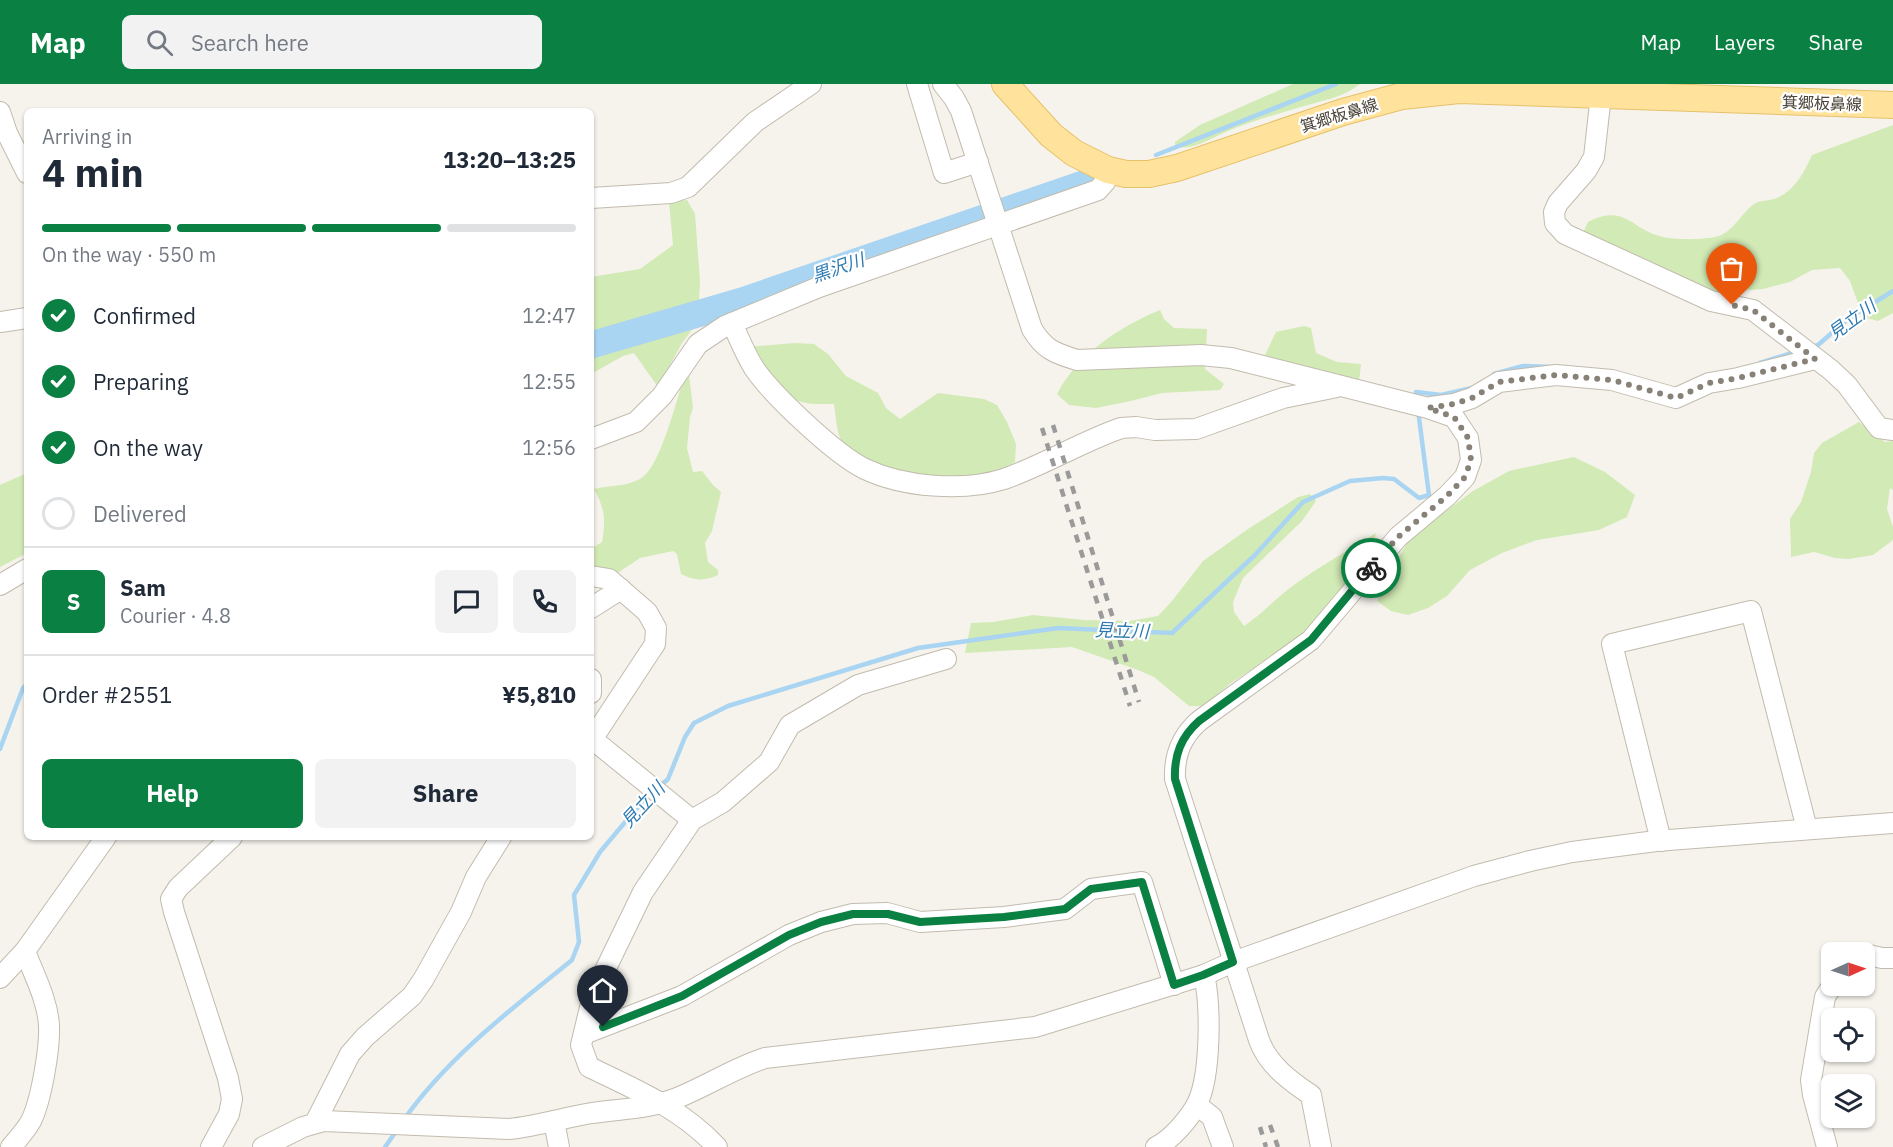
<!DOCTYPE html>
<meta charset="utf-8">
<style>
:root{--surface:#fff;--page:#f2f2f3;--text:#1f2937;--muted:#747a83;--line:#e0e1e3;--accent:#0b8043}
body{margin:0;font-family:"IBM Plex Sans","Noto Sans JP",sans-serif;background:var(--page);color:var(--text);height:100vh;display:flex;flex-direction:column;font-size:22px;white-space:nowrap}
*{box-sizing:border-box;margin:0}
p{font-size:20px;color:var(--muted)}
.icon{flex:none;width:33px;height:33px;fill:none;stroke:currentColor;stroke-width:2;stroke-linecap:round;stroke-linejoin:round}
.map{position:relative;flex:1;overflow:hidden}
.details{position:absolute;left:24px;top:24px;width:570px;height:732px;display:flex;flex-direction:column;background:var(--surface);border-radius:9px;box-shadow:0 2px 4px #0004}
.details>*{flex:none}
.needle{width:39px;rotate:87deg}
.tools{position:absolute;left:1821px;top:858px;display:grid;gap:12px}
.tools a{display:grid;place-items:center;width:54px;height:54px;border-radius:9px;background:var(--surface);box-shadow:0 2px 4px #0004;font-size:30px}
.pin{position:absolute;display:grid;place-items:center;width:51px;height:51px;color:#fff;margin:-62px -26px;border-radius:50% 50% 50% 0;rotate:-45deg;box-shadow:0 0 6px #0007}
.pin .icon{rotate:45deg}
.courier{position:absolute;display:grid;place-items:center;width:60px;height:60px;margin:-30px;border:4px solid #0b8043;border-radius:50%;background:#fff;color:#222;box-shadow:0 2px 8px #0007}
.head em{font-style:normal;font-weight:800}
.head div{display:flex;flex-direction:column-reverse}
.head{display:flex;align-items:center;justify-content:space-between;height:102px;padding:0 18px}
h1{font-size:39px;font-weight:800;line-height:45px}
.bar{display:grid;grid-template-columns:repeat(4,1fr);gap:9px 6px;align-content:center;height:72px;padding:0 18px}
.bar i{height:8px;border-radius:4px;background:var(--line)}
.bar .on{background:var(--accent)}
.bar p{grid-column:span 4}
.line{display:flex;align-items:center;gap:15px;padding:0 18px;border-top:2px solid var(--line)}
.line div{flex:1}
.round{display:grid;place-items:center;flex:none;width:63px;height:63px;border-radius:9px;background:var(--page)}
ol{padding:0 18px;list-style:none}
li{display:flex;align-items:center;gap:18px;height:66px}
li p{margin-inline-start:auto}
li .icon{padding:6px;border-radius:50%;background:var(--accent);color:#fff;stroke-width:4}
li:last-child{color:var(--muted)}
li i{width:33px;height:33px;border:3px solid var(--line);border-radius:50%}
.action{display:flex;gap:12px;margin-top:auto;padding:12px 18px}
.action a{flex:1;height:69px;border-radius:9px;background:var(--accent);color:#fff;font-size:24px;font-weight:800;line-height:69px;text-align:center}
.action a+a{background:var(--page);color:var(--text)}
header{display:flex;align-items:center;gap:36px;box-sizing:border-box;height:84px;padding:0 30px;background:var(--accent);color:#fff}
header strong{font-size:28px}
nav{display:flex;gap:33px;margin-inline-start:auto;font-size:21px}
.search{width:420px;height:54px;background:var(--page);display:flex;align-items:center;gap:15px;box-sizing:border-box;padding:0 21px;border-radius:9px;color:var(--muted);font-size:22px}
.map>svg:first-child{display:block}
</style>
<header>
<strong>Map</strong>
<div class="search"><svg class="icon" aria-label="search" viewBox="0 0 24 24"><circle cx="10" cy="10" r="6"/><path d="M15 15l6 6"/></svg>Search here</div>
<nav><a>Map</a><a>Layers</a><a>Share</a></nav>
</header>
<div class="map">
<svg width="1893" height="1063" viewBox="0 0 1893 1063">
<rect width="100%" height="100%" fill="#f6f3ec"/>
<g fill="#d2eab5">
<path d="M1293 0H1360C1343 13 1328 15 1308 21 1281 29 1254 36 1228 47 1212 53 1193 68 1175 62V58L1200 41Z"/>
<path d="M1893 41V229L1878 237 1863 233 1850 197 1840 184 1812 186 1790 198 1763 205 1721 208 1703 204 1582 151 1588 138C1627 119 1630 146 1663 153 1676 156 1706 156 1719 152 1735 146 1745 124 1756 119 1761 116 1769 117 1774 115 1794 108 1804 89 1812 71Z"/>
<path d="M687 116 695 130 700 197 698 238 682 259 658 303 634 269 623 272 591 290V193L640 185 673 161 669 118Z"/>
<path d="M1160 226 1164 235 1174 244 1207 245 1205 285 1224 300 1220 306 1162 309 1131 317 1096 324 1069 321 1057 310C1078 270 1119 243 1160 226Z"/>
<path d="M1304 242 1311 244 1316 269 1337 278 1361 280 1359 298 1276 277 1265 271 1276 248Z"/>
<path d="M795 259 814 260 828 270 846 292 878 309 886 324 900 335 938 309 984 315 997 321 1007 338 1016 360 1015 378C1009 384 1001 385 994 388 953 401 910 394 871 378 862 374 850 369 844 361 836 351 836 332 834 320 822 320 807 321 796 316 779 309 758 277 747 263Z"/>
<path d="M689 291 693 324 690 333 687 364 693 388 702 387 713 401 721 408 712 447 705 459 708 478 718 486V491C705 497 694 497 681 490L677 470 673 467 640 474 613 492 591 487V465L602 458C606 435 605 426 594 405 610 401 625 403 640 395 661 384 676 315 685 292Z"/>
<path d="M1859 338 1885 358 1893 357V406L1890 404 1887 425 1893 443V456L1873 471 1849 475 1835 474 1814 468 1791 473 1790 435 1801 418 1811 388 1814 369 1822 359Z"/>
<path d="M1574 373 1605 388 1635 411 1627 433 1599 446 1537 456 1502 469 1470 486 1447 512 1428 524 1408 531 1391 527 1377 517 1389 489 1410 454 1473 407 1509 387Z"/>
<path d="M27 389V469L0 483V401Z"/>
<path d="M1310 410 1316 417 1302 437 1243 494 1233 518 1234 528 1244 542C1262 530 1276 514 1294 501 1320 482 1349 466 1376 449L1371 468 1300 553 1231 599 1203 622H1189L1154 593 1138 586 1072 563 965 569 971 539 993 538 1033 531 1084 536 1130 537 1158 532 1172 517 1203 477 1248 445 1298 413Z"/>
</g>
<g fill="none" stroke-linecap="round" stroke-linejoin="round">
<g stroke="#a9d4f2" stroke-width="4.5">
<path d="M1156 71 1336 0"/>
<path d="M1812 263 1818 261 1849 234 1893 207"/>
<path d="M1760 279 1798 267"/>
<path d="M1494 290 1523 282 1554 283"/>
<path d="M1416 315V308L1441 311 1472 304"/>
<path d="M0 665 23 604 27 600"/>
<path d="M659 703 668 695 685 653 694 639 728 622 918 564 1058 544 1172 549 1255 471 1303 418 1350 397 1383 394 1394 395 1419 414 1429 411 1418 326"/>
<path d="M405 1034C450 971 513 924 572 876L579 858 574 811 600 768 637 724 653 709"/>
<path d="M385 1063 397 1046"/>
</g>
<path stroke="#a9d4f2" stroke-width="27" d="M591 261 742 217 1083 100"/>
<g stroke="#c2bbae" stroke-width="22">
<g id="minor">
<path d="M917 0 944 89 978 78"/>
<path d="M943 0 954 14 961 27 1032 245C1044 265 1054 269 1077 276L1201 271 1231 274 1428 324 1454 333 1468 354 1471 376 1465 393 1447 412 1398 453 1311 556 1199 637C1181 653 1174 671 1175 695L1259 956C1268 981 1290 997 1311 1011L1321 1063"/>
<path d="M1601 11 1594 73 1586 87 1558 119 1554 128 1555 139 1565 150 1711 217 1753 226 1831 286 1847 301 1879 344 1893 346"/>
<path d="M0 28 7 49 27 89"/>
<path d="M591 114 671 109 688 103 755 38 811 0"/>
<path d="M0 238 27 234"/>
<path d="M732 239C739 254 745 270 754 284 772 311 836 371 865 385 903 403 963 408 1004 395 1044 381 1081 358 1121 344L1136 343 1155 346 1196 345 1283 314 1337 303"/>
<path d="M1431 323 1454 320 1472 314 1499 298 1556 291 1612 296 1676 314 1709 299 1738 294 1815 275"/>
<path d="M591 355 636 338 662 312 698 260 725 242 819 203 1098 106 1105 98 1108 86"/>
<path d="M591 492 609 495 647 528 656 544 655 560 649 569 591 657"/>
<path d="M0 501 27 485"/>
<path d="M591 524 621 505"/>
<path d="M591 595V609"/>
<path d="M591 654 692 736"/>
<path d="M1661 757 1612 560 1751 527 1807 745"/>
<path d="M1864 870 1882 874H1893"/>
<path d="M0 894 25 867 106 753"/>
<path d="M584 950 682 912 789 851 821 838 853 830 887 829 920 838 1004 833 1065 825 1091 805 1142 798 1174 901"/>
<path d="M1197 1021 1212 1033 1223 1063"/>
<path d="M554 1037 559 1063"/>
<path d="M315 1039 350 970 365 953 412 912 423 896 461 828 476 793 501 753"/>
<path d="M11 1063C18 1055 26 1046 31 1037 41 1017 50 965 49 942 48 917 34 891 25 867"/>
<path d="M211 1063 229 1030 232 1015 228 994 174 828 171 815 178 804 232 753"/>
<path d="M263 1063 303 1043 324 1037 509 1045C535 1042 560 1035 586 1030 616 1025 649 1025 677 1014 707 1002 734 984 765 974L1035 943 1204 891 1233 878 1474 792 1530 777 1572 768 1656 757 1893 739"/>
<path d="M717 1063C682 1025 635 1005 589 983L581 961 593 911 643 808 692 736 723 718 769 678 790 641 858 601 946 575"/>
<path d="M1156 1063C1171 1056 1189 1035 1197 1020 1211 992 1211 921 1204 891"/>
<path d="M1827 1063 1813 1011 1811 996 1825 913 1832 902"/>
</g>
</g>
<g stroke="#e6c16a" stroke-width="28">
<path id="major" d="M1005 0 1051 51 1074 69 1108 86 1126 90H1149L1177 84 1343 28 1402 12 1459 6 1893 21"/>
</g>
<use href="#minor" stroke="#fff" stroke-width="20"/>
<use href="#major" stroke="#ffe39c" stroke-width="26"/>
<g stroke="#9a9a9a" stroke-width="4.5" stroke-dasharray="8 8" stroke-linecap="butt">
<path d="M1053 341 1139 618"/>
<path d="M1042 344 1130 622"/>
<path d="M1270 1041 1278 1063"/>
<path d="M1260 1043 1266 1063"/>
</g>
</g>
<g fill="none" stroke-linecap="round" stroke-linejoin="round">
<path stroke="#878178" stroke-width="6" stroke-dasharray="0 10.8" d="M1371 484 1398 453 1447 412 1465 393 1471 376 1468 354 1454 333 1428 324 1454 320 1472 314 1499 298 1556 291 1612 296 1676 314 1709 299 1738 294 1815 275 1753 226 1732 221"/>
<path stroke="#0b8043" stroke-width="8" d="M603 943 682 912 789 851 821 838 853 830H888L920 838 1004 833 1065 825 1091 805 1142 798 1174 901 1203 891 1233 878 1175 695C1174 671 1181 653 1199 637L1311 556 1371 484"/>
</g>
<g text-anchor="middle" stroke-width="4.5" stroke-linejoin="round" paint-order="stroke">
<g font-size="16" fill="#4b4439" stroke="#fff">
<text transform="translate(1822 19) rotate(2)" y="6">箕郷板鼻線</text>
<text transform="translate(1339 31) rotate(-17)" y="6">箕郷板鼻線</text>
</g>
<g font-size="18" font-style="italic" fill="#2e7ab2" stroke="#fff">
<text transform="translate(838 184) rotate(-19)" y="6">黒沢川</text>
<text transform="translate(1852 236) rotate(-36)" y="6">見立川</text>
<text transform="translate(1122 547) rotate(2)" y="6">見立川</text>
<text transform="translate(643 721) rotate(-47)" y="6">見立川</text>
</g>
</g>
</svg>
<div class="tools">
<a><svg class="needle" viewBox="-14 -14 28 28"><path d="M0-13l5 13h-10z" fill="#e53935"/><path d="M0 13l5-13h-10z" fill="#747a83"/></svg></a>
<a><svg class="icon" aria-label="locate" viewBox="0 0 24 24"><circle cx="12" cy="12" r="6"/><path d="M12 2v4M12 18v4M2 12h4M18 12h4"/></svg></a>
<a><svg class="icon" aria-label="layers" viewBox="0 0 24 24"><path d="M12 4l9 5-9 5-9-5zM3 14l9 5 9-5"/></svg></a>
</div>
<div class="pin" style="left:1732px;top:221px;background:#ea580c"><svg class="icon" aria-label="bag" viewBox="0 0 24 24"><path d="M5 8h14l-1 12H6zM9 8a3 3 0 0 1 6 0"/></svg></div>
<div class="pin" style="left:603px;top:943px;background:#1f2937"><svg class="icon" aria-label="home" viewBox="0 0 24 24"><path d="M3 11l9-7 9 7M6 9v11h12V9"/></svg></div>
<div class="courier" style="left:1371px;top:484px"><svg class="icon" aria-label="bike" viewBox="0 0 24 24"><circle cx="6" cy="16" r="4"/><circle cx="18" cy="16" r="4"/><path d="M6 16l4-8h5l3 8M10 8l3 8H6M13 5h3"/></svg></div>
<section class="details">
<div class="head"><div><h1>4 min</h1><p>Arriving in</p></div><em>13:20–13:25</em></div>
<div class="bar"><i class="on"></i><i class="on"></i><i class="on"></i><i></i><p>On the way · 550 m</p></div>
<ol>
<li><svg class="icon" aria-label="check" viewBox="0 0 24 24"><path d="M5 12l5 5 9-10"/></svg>Confirmed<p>12:47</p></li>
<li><svg class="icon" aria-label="check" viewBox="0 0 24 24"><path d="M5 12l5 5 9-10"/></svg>Preparing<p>12:55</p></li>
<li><svg class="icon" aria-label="check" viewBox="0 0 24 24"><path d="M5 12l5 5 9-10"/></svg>On the way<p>12:56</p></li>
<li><i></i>Delivered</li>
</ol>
<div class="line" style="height:108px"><b class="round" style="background:var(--accent);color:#fff">S</b><div><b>Sam</b><p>Courier · 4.8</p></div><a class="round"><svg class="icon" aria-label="chat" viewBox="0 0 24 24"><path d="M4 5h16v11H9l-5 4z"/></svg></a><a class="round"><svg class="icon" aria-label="phone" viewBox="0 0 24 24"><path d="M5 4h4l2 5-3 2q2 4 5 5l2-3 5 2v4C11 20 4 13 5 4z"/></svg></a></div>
<div class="line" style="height:78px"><div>Order #2551</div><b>¥5,810</b></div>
<div class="action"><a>Help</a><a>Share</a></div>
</section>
</div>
